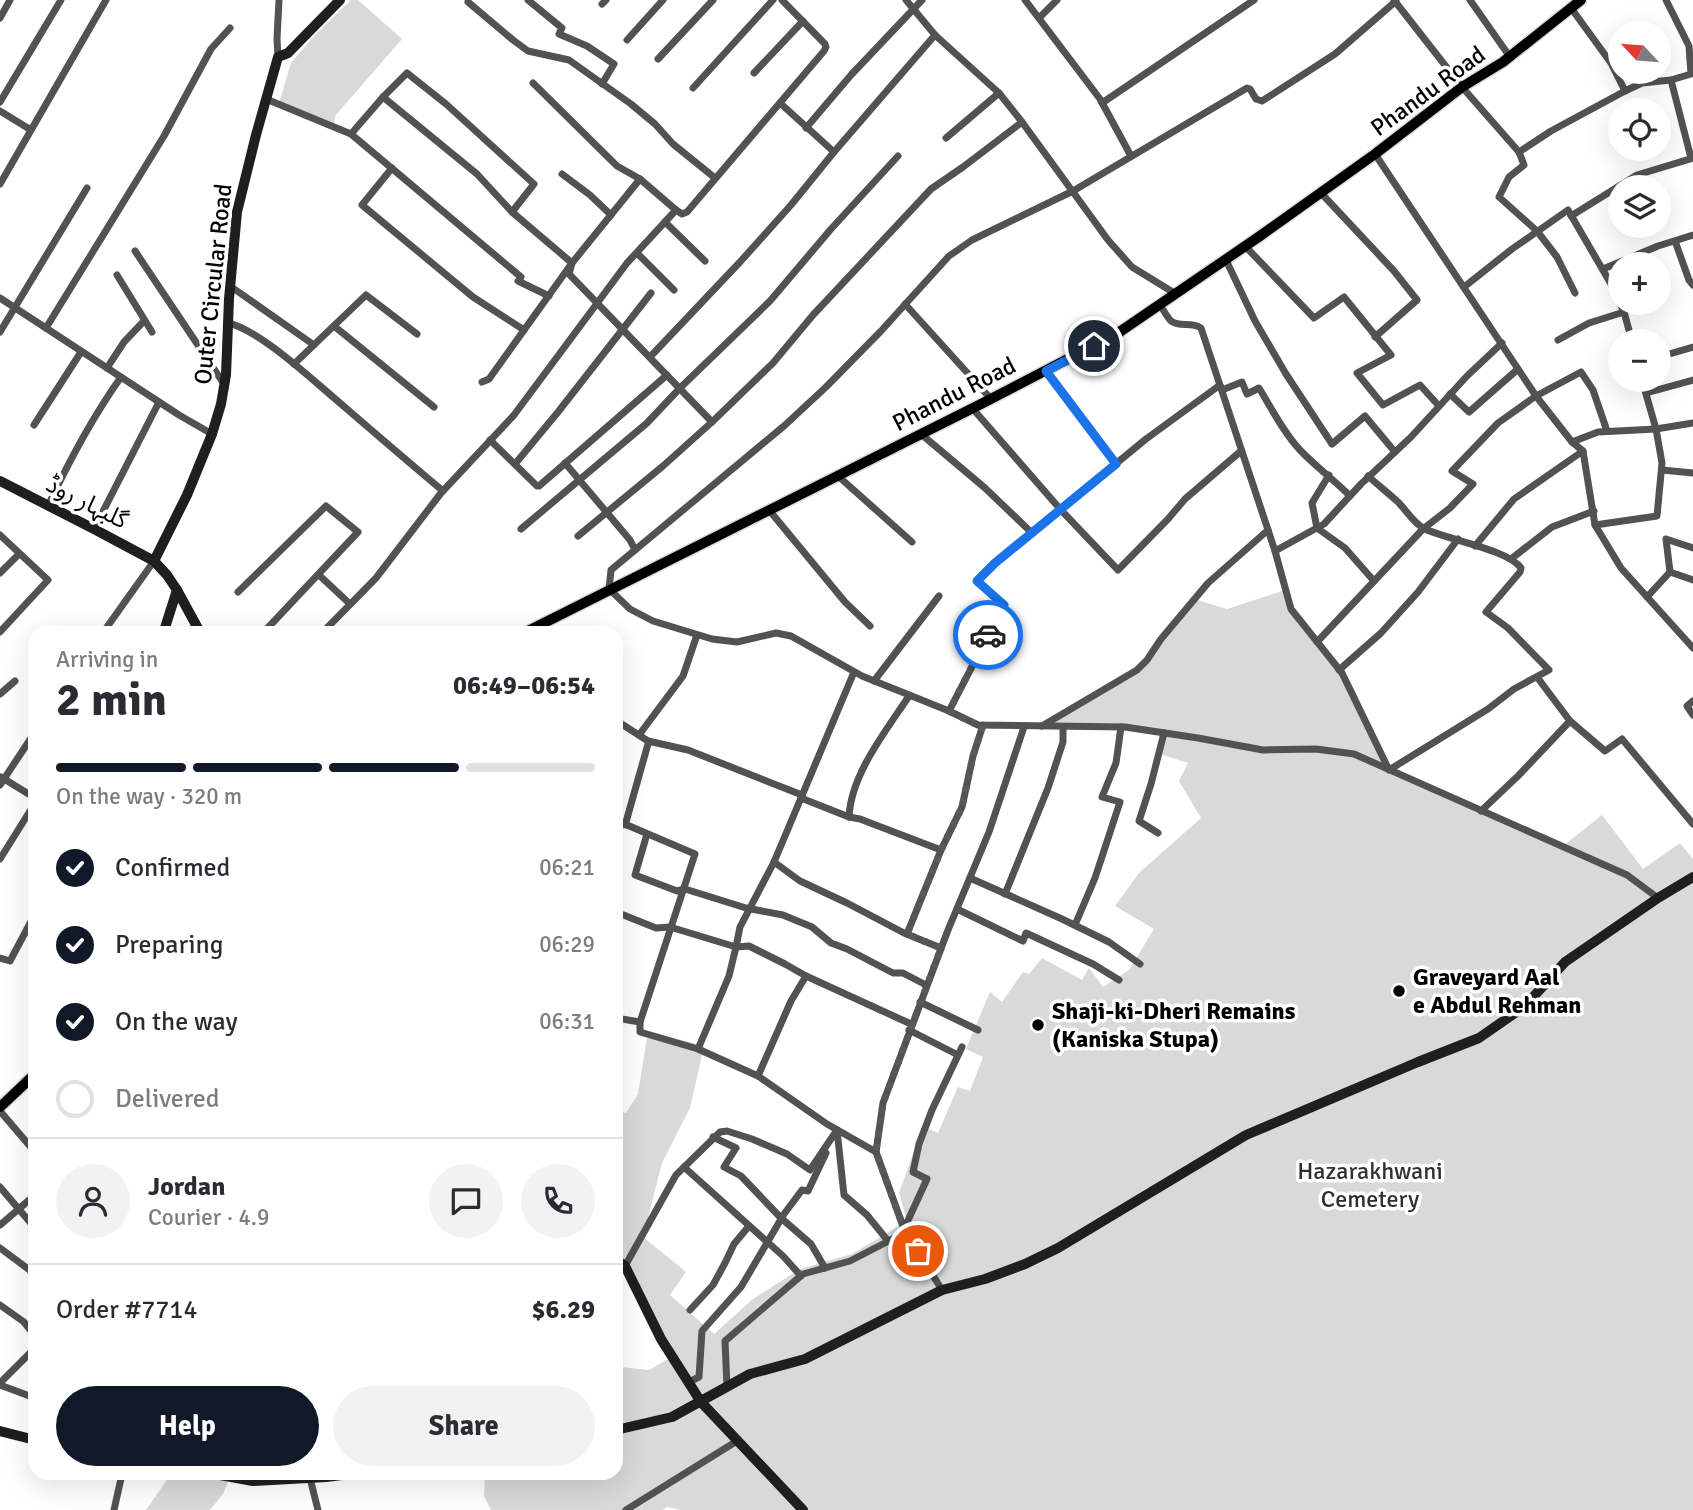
<!DOCTYPE html>
<meta charset="utf-8">
<style>
:root{--surface:#fff;--page:#f2f2f3;--text:#2b2b33;--muted:#7c7c81;--line:#e1e1e2;--accent:#111827}
body{margin:0;font-family:Signika,"Noto Sans Arabic",sans-serif;background:var(--page);color:var(--text);height:100vh;display:flex;flex-direction:column;font-size:26px;white-space:nowrap}
*{box-sizing:border-box;margin:0}
p{font-size:23px;color:var(--muted)}
.icon{flex:none;width:38px;height:38px;fill:none;stroke:currentColor;stroke-width:2;stroke-linecap:round;stroke-linejoin:round}
.map{position:relative;flex:1;overflow:hidden}
.side{position:absolute;left:28px;top:626px;width:595px;height:854px;display:flex;flex-direction:column;background:var(--surface);border-radius:21px;box-shadow:0 7px 28px #0002}
.side>*{flex:none}
.needle{width:46px;rotate:296deg}
.fabs{position:absolute;left:1608px;top:21px;display:grid;gap:14px}
.fabs a{display:grid;place-items:center;width:63px;height:63px;border-radius:50%;background:var(--surface);box-shadow:0 7px 28px #0002;font-size:35px}
.pin{position:absolute;display:grid;place-items:center;width:60px;height:60px;color:#fff;margin:-30px;border:4px solid #fff;border-radius:50%;box-shadow:0 2px 7px #0007}
.courier{position:absolute;display:grid;place-items:center;width:70px;height:70px;margin:-35px;border:5px solid #1a73e8;border-radius:50%;background:#fff;color:#222;box-shadow:0 2px 9px #0007}
.head em{font-style:normal;font-weight:700}
.head div{display:flex;flex-direction:column-reverse}
.head{display:flex;align-items:center;justify-content:space-between;height:119px;padding:0 28px}
h1{font-size:46px;font-weight:700;line-height:52px}
.bar{display:grid;grid-template-columns:repeat(4,1fr);gap:10px 7px;align-content:center;height:84px;padding:0 28px}
.bar i{height:9px;border-radius:5px;background:var(--line)}
.bar .on{background:var(--accent)}
.bar p{grid-column:span 4}
.line{display:flex;align-items:center;gap:18px;padding:0 28px;border-top:2px solid var(--line)}
.line div{flex:1}
.round{display:grid;place-items:center;flex:none;width:74px;height:74px;border-radius:37px;background:var(--page)}
ol{padding:0 28px;list-style:none}
li{display:flex;align-items:center;gap:21px;height:77px}
li p{margin-inline-start:auto}
li .icon{padding:7px;border-radius:50%;background:var(--accent);color:#fff;stroke-width:4}
li:last-child{color:var(--muted)}
li i{width:38px;height:38px;border:4px solid var(--line);border-radius:50%}
.button{display:flex;gap:14px;margin-top:auto;padding:14px 28px}
.button a{flex:1;height:80px;border-radius:42px;background:var(--accent);color:#fff;font-size:28px;font-weight:700;line-height:80px;text-align:center}
.button a+a{background:var(--page);color:var(--text)}
.map>svg:first-child{display:block}
</style>
<div class="map">
<svg width="1693" height="1510" viewBox="0 0 1693 1510">
<rect width="100%" height="100%" fill="#fff"/>
<g fill="#d9d9d9">
<path d="M351 0H358L402 39 335 116 334 126 279 103 291 63 314 36Z"/>
<path d="M1285 590 1291 609 1342 673 1389 770 1563 846 1602 815 1643 869 1680 843 1693 859V1510H681L667 1507 663 1510H491L484 1496 485 1474H616V1363L621 1367 649 1370 672 1357 625 1267 616 1261V1112L618 1110 626 1113 638 1094 648 1031 704 1046 690 1108 662 1163 643 1237 686 1272 670 1295 714 1334 753 1299 800 1269 852 1254 907 1221 899 1193 923 1126 938 1133 958 1087 970 1091 983 1057 966 1049 990 992 1002 1002 1023 972 1029 974 1042 958 1082 980 1089 968 1103 987 1129 970 1154 929 1115 906 1139 873 1201 818 1179 781 1188 763 1160 754 1167 734 1125 727H1042L1137 670 1194 599 1227 609Z"/>
<path d="M171 1474H231L223 1494 210 1510H146Z"/>
</g>
<g fill="none" stroke-linecap="round" stroke-linejoin="round">
<g stroke="#dbdbdb" stroke-width="13">
<g id="primary">
<path d="M522 634 983 403 1118 333 1260 236 1375 154 1462 87 1503 62 1581 0"/>
<path d="M0 1107 35 1074"/>
</g>
</g>
<g stroke="#525252" stroke-width="7">
<path d="M528 0 562 28 559 34 587 46 614 64 602 84"/>
<path d="M906 0 935 35 999 93 1022 122 1108 240 1132 267 1176 294"/>
<path d="M1025 0 1100 99 1131 156"/>
<path d="M1394 0 1462 87 1519 152 1551 131 1625 91 1642 83 1671 80"/>
<path d="M1396 0V1L1335 54 1262 101 1256 99 1250 89 1247 88 1073 191 972 240 949 256 881 331 826 387 784 426 611 570 609 589 630 609 653 621 712 639 737 642 776 633 791 636 862 676 949 711 978 725 1125 727 1198 738 1263 750 1316 749 1354 754 1627 875 1658 898"/>
<path d="M1470 0 1510 57"/>
<path d="M1666 0 1689 46 1691 74 1671 80 1691 158"/>
<path d="M468 2 513 40 528 51 569 60 631 104 655 124 673 144 715 178"/>
<path d="M602 4 606 0"/>
<path d="M1571 8 1611 63 1625 91"/>
<path d="M0 18 10 0"/>
<path d="M1039 18 1057 0"/>
<path d="M627 40 663 0"/>
<path d="M278 57 277 39 279 0"/>
<path d="M658 59 713 0"/>
<path d="M754 73 803 21"/>
<path d="M533 83 617 166 640 179"/>
<path d="M693 88 773 0"/>
<path d="M383 97 477 174 512 212 572 263 569 274 712 422"/>
<path d="M266 99 351 134 521 277 518 281 549 296"/>
<path d="M0 102 61 0"/>
<path d="M780 103 834 152"/>
<path d="M1102 103 1254 0"/>
<path d="M0 111 31 130"/>
<path d="M806 128 851 75 922 0"/>
<path d="M351 134 383 97 407 73 446 104 534 184 512 212"/>
<path d="M946 138 999 93"/>
<path d="M1519 152 1524 165 1509 177 1499 197 1537 231 1557 257 1575 293"/>
<path d="M1375 154 1536 396 1572 442 1583 451 1595 525 1621 568 1693 648"/>
<path d="M392 168 362 205 473 297 524 330"/>
<path d="M562 174 590 195 611 215"/>
<path d="M0 184 106 0"/>
<path d="M1321 193 1394 271 1417 300 1375 337"/>
<path d="M1571 216 1637 175 1693 158"/>
<path d="M665 222 705 261"/>
<path d="M1675 241 1689 280 1693 285"/>
<path d="M1245 246 1314 318 1344 297 1391 355 1357 373 1383 405 1420 385 1439 406"/>
<path d="M135 251 224 384"/>
<path d="M637 253 674 290"/>
<path d="M1226 260 1255 321 1286 374 1332 444 1365 416 1395 452"/>
<path d="M1603 269 1658 246 1693 235"/>
<path d="M117 275 152 332"/>
<path d="M230 286 314 345"/>
<path d="M1464 287 1512 249 1568 210 1611 284 1624 312 1632 341"/>
<path d="M0 298 179 415 212 434"/>
<path d="M905 304 991 399"/>
<path d="M1160 305C1163 309 1167 317 1171 321 1180 328 1191 321 1201 328L1275 551 1291 609 1342 673 1389 770 1488 709 1514 689 1549 670 1508 628 1486 612 1520 572 1521 568C1509 550 1446 539 1425 529 1414 524 1406 510 1398 502 1388 493 1378 485 1368 476"/>
<path d="M228 323C259 330 307 375 333 397 369 428 406 460 443 491"/>
<path d="M334 326 434 407"/>
<path d="M46 328 164 136 211 49 230 28"/>
<path d="M0 332 87 188"/>
<path d="M1558 340 1589 323 1624 312"/>
<path d="M650 357 740 262 791 205 834 152 935 35"/>
<path d="M1659 357 1693 347"/>
<path d="M294 364 366 295 417 334"/>
<path d="M107 368 124 342 144 321"/>
<path d="M1046 371 1116 464"/>
<path d="M482 382 489 379 572 263 640 179 676 210 682 214 687 212 824 51 826 47 825 44 782 0"/>
<path d="M1222 390 1242 382 1247 394 1259 388C1272 409 1283 432 1300 450 1315 466 1334 480 1350 496"/>
<path d="M1646 393 1693 380"/>
<path d="M1450 394 1469 412 1518 369"/>
<path d="M973 409 1061 510 1118 570 1168 519 1185 499 1241 451"/>
<path d="M34 425 81 352"/>
<path d="M921 434 985 488 1032 533"/>
<path d="M490 440 537 486H539L667 375"/>
<path d="M1572 442 1598 432 1656 429 1693 423"/>
<path d="M565 463 630 540 635 550"/>
<path d="M515 464 558 412 651 293"/>
<path d="M1662 470 1693 473"/>
<path d="M1329 475 1312 503 1317 528 1345 548 1374 581"/>
<path d="M838 476 912 542"/>
<path d="M48 506C69 461 92 418 121 377"/>
<path d="M769 510 845 602 870 626"/>
<path d="M1595 525 1657 516 1662 463 1656 429 1642 380"/>
<path d="M94 529 159 402"/>
<path d="M521 529 647 423 680 388 770 301 831 229 898 156"/>
<path d="M0 535 48 580 0 632"/>
<path d="M578 536 663 466 712 422 773 363 813 315 931 189 963 167 1022 122"/>
<path d="M1475 546 1514 499 1583 451"/>
<path d="M1275 551 1324 524 1361 484 1411 437 1467 376 1502 343"/>
<path d="M1511 559 1552 527 1594 511"/>
<path d="M1670 572 1693 580"/>
<path d="M0 573 19 554"/>
<path d="M319 575 350 604"/>
<path d="M238 592 326 506 358 532 262 634"/>
<path d="M1647 597 1670 572 1666 539 1693 548"/>
<path d="M102 634 154 561"/>
<path d="M321 634 376 578 441 493 514 415 627 263 676 210"/>
<path d="M1317 642 1423 529 1450 508 1473 484 1452 471 1498 423 1536 396 1581 372 1593 390 1607 431"/>
<path d="M1339 670 1381 633 1418 592 1458 539"/>
<path d="M854 672 801 798 849 817 860 819 941 850 907 934"/>
<path d="M1537 677 1570 721 1605 751 1622 739 1693 824"/>
<path d="M874 681 939 596"/>
<path d="M0 694 15 681"/>
<path d="M1693 701 1687 706 1693 715"/>
<path d="M616 706 617 711 616 716"/>
<path d="M949 711 1004 605 977 581 995 563 1146 439 1220 385"/>
<path d="M616 718 617 721 648 741 688 750 802 795"/>
<path d="M1042 726 1137 670 1147 660 1161 639 1208 583 1268 530"/>
<path d="M639 735 683 676 697 635"/>
<path d="M1 777 35 798"/>
<path d="M0 785 35 732"/>
<path d="M1481 811 1518 776 1570 721"/>
<path d="M849 817C851 774 886 731 909 696"/>
<path d="M616 824 627 825 695 854 640 1022 616 1018"/>
<path d="M627 825 626 822 648 744V741"/>
<path d="M1158 833 1139 821 1151 784 1164 733"/>
<path d="M647 834 635 875 677 891 685 889 746 908 783 915 812 927 831 943 847 949 893 973H903L926 985"/>
<path d="M941 850 962 807 973 756 983 725"/>
<path d="M0 859 35 803"/>
<path d="M774 862 800 881 847 903 904 933 941 948"/>
<path d="M970 878 1062 919 1109 942 1140 964"/>
<path d="M1005 894 1048 788 1063 742V727"/>
<path d="M957 909 1023 941 1026 933 1093 964 1119 980"/>
<path d="M616 912 656 928 670 927 736 947 749 946 785 964 806 976 911 1024"/>
<path d="M1075 925 1095 878 1120 802 1102 797 1116 763 1121 727"/>
<path d="M0 958 10 961 35 914"/>
<path d="M920 1002 978 1030"/>
<path d="M640 1022V1032L698 1049 758 1076 827 1124 876 1152"/>
<path d="M909 1030 958 1055"/>
<path d="M698 1049 729 976 736 947 740 927 774 862 801 798"/>
<path d="M758 1076 791 1001 806 976"/>
<path d="M0 1111 35 1152"/>
<path d="M713 1137 736 1148 724 1167 741 1176 781 1218 811 1244 825 1268"/>
<path d="M684 1167 783 1256 801 1276"/>
<path d="M0 1187 35 1228"/>
<path d="M0 1225 35 1195"/>
<path d="M904 1229 927 1179 913 1172 919 1144 932 1110 962 1047"/>
<path d="M0 1248 35 1274"/>
<path d="M625 1266 676 1175 720 1132 727 1131 752 1139 787 1154 810 1170 837 1130 844 1195 867 1215 888 1241"/>
<path d="M942 1290 904 1229 876 1152 883 1103 948 930 989 832 1024 727"/>
<path d="M0 1305 24 1322 35 1336"/>
<path d="M690 1310 713 1285 725 1263 734 1244 749 1226"/>
<path d="M689 1382 699 1377 702 1331 741 1287 784 1214 802 1190 808 1191 826 1153"/>
<path d="M0 1383 35 1348"/>
<path d="M0 1385 35 1398"/>
<path d="M727 1387 725 1341 803 1274 850 1261 906 1232"/>
<path d="M310 1478 318 1510"/>
<path d="M114 1510 122 1474"/>
<path d="M626 1510 737 1441"/>
</g>
<g stroke="#1f1f1f" stroke-width="10">
<path d="M0 481 94 529 154 561 167 575 177 590 201 634"/>
<path d="M154 561 187 495 212 434 221 404 226 375 229 299 237 212 256 135 278 57 288 53 340 0"/>
<path d="M163 634 177 590"/>
<path d="M616 1260 625 1266 661 1339 701 1402 803 1510"/>
<path d="M616 1430 672 1417 750 1374 805 1359 942 1290 985 1279 1025 1264 1058 1248 1246 1135 1418 1062 1479 1038 1525 1006 1565 962 1658 898 1693 877"/>
<path d="M0 1431 35 1440"/>
<path d="M215 1474 253 1481 326 1477 350 1474"/>
</g>
<use href="#primary" stroke="#000" stroke-width="10"/>
</g>
<g fill="none" stroke-linecap="round" stroke-linejoin="round">
<path stroke="#595959" stroke-width="7" stroke-dasharray="0 12.6" d="M918 1251 904 1229 876 1152 883 1103 941 948 907 934 941 850 962 807 973 756 983 725H978L949 711 988 635"/>
<path stroke="#1a73e8" stroke-width="9" d="M988 635 1004 605 977 581 995 563 1116 464 1046 371 1094 346"/>
</g>
<g fill="#000" stroke="#fff" stroke-width="2.5">
<circle cx="1399" cy="991" r="7"/>
<circle cx="1038" cy="1025" r="7"/>
</g>
<g text-anchor="middle" stroke-width="7" stroke-linejoin="round" paint-order="stroke">
<g font-size="24" fill="#000" stroke="#fff">
<text transform="translate(1428 91) rotate(-36)" y="8">Phandu Road</text>
<text transform="translate(213 284) rotate(-84)" y="8">Outer Circular Road</text>
<text transform="translate(954 394) rotate(-27)" y="8">Phandu Road</text>
<text transform="translate(87 502) rotate(27)" y="8">گلبہار روڈ</text>
</g>
<g font-size="24" font-weight="bold" fill="#000" stroke="#fff" text-anchor="start">
<text x="1413" y="985">Graveyard Aal<tspan x="1413" dy="28">e Abdul Rehman</tspan></text>
<text x="1052" y="1019">Shaji-ki-Dheri Remains<tspan x="1052" dy="28">(Kaniska Stupa)</tspan></text>
</g>
<g font-size="24" fill="#303030" stroke="#fff">
<text x="1370" y="1179">Hazarakhwani<tspan x="1370" dy="28">Cemetery</tspan></text>
</g>
</g>
</svg>
<div class="fabs">
<a><svg class="needle" viewBox="-14 -14 28 28"><path d="M0-13l5 13h-10z" fill="#e53935"/><path d="M0 13l5-13h-10z" fill="#7c7c81"/></svg></a>
<a><svg class="icon" aria-label="locate" viewBox="0 0 24 24"><circle cx="12" cy="12" r="6"/><path d="M12 2v4M12 18v4M2 12h4M18 12h4"/></svg></a>
<a><svg class="icon" aria-label="layers" viewBox="0 0 24 24"><path d="M12 4l9 5-9 5-9-5zM3 14l9 5 9-5"/></svg></a>
<a>+</a>
<a>−</a>
</div>
<div class="pin" style="left:918px;top:1251px;background:#ea580c"><svg class="icon" aria-label="bag" viewBox="0 0 24 24"><path d="M5 8h14l-1 12H6zM9 8a3 3 0 0 1 6 0"/></svg></div>
<div class="pin" style="left:1094px;top:346px;background:#1f2937"><svg class="icon" aria-label="home" viewBox="0 0 24 24"><path d="M3 11l9-7 9 7M6 9v11h12V9"/></svg></div>
<div class="courier" style="left:988px;top:635px"><svg class="icon" aria-label="car" viewBox="0 0 24 24"><path d="M5 17H2v-5l4-1 3-4h7l3 4 3 1v5h-3M9 17h6M6 11h13"/><circle cx="7" cy="17" r="2"/><circle cx="17" cy="17" r="2"/></svg></div>
<section class="side">
<div class="head"><div><h1>2 min</h1><p>Arriving in</p></div><em>06:49–06:54</em></div>
<div class="bar"><i class="on"></i><i class="on"></i><i class="on"></i><i></i><p>On the way · 320 m</p></div>
<ol>
<li><svg class="icon" aria-label="check" viewBox="0 0 24 24"><path d="M5 12l5 5 9-10"/></svg>Confirmed<p>06:21</p></li>
<li><svg class="icon" aria-label="check" viewBox="0 0 24 24"><path d="M5 12l5 5 9-10"/></svg>Preparing<p>06:29</p></li>
<li><svg class="icon" aria-label="check" viewBox="0 0 24 24"><path d="M5 12l5 5 9-10"/></svg>On the way<p>06:31</p></li>
<li><i></i>Delivered</li>
</ol>
<div class="line" style="height:126px"><a class="round"><svg class="icon" aria-label="person" viewBox="0 0 24 24"><circle cx="12" cy="8" r="4"/><path d="M4 21q1-7 8-7t8 7"/></svg></a><div><b>Jordan</b><p>Courier · 4.9</p></div><a class="round"><svg class="icon" aria-label="chat" viewBox="0 0 24 24"><path d="M4 5h16v11H9l-5 4z"/></svg></a><a class="round"><svg class="icon" aria-label="phone" viewBox="0 0 24 24"><path d="M5 4h4l2 5-3 2q2 4 5 5l2-3 5 2v4C11 20 4 13 5 4z"/></svg></a></div>
<div class="line" style="height:91px"><div>Order #7714</div><b>$6.29</b></div>
<div class="button"><a>Help</a><a>Share</a></div>
</section>
</div>
